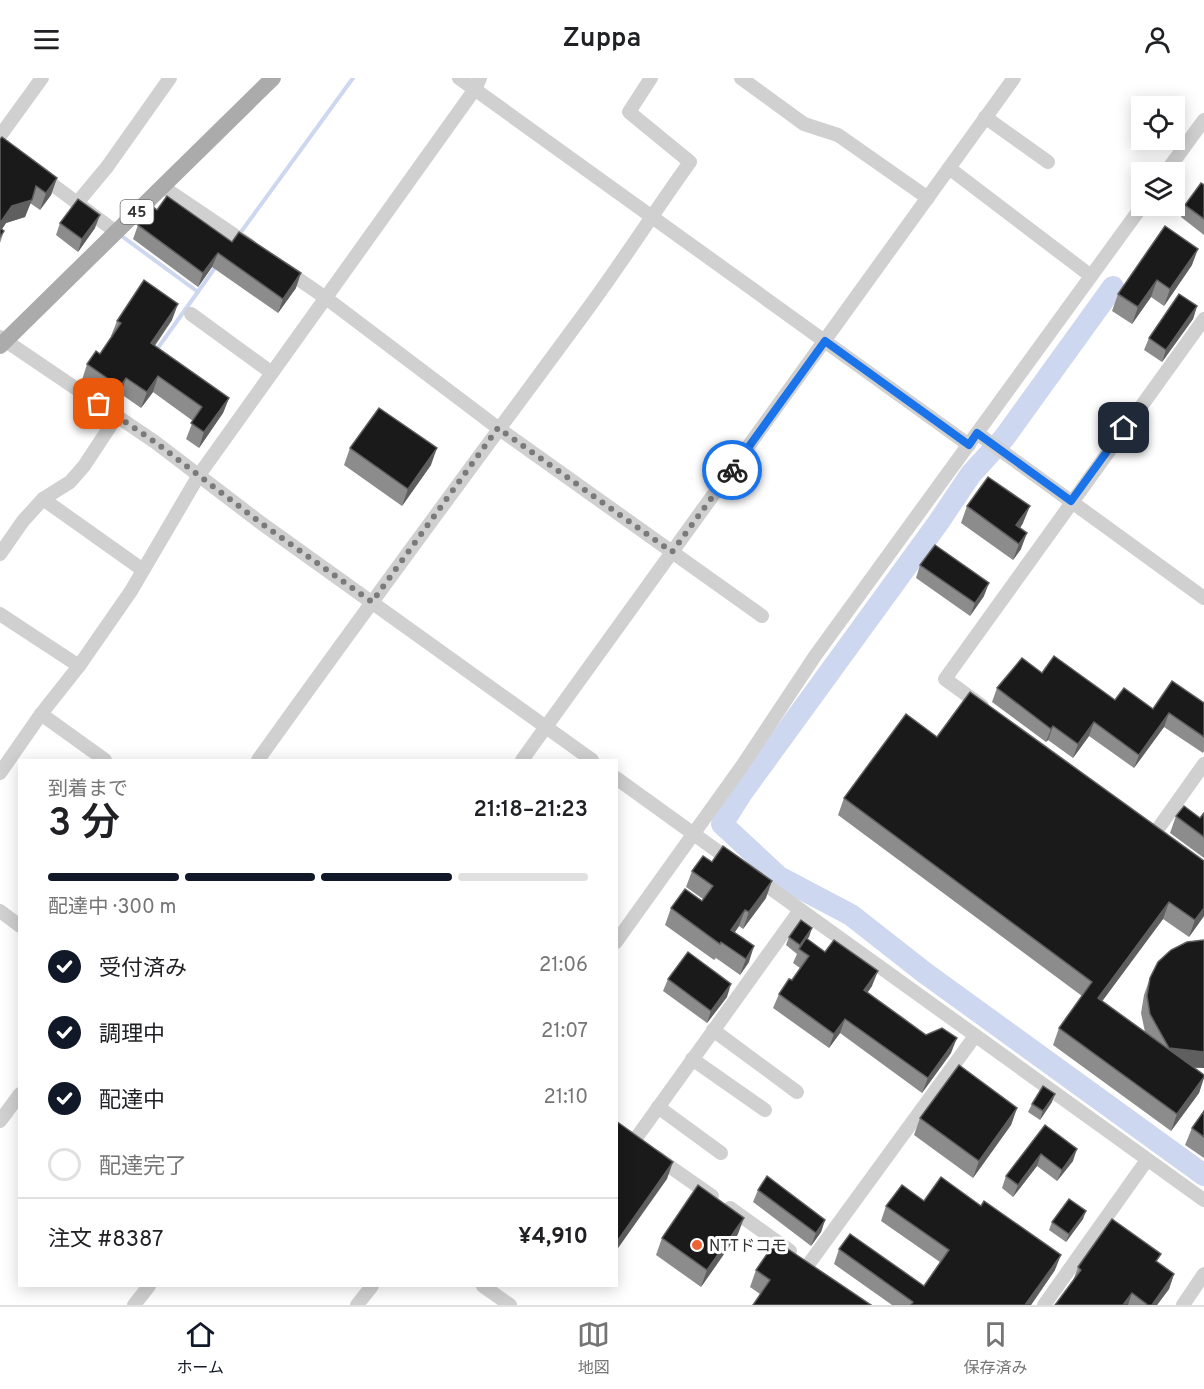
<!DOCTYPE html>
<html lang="ja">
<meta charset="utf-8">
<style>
:root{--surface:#fff;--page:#f6f6f6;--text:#202124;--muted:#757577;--line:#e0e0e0;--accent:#111827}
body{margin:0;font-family:Overpass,"Noto Sans JP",sans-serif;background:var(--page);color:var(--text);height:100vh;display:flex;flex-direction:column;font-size:22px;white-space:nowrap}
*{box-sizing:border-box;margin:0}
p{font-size:20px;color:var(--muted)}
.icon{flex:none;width:33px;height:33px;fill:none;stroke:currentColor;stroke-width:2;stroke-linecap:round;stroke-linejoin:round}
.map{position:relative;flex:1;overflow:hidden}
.details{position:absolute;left:18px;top:681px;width:600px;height:528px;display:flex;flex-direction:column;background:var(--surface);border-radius:0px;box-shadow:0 3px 15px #0003}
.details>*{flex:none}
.buttons{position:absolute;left:1131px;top:18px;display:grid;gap:12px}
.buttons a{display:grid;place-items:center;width:54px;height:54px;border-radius:0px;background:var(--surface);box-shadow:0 3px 15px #0003;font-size:30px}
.pin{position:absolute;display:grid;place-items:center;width:51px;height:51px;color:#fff;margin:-26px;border-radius:12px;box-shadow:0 3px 9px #0006}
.courier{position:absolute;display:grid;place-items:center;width:60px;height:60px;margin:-30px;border:4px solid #1a73e8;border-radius:50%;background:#fff;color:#222;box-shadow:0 2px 8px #0007}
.overview em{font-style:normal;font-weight:600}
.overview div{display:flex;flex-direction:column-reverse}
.overview{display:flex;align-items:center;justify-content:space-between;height:102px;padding:0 30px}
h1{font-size:39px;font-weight:600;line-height:45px}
.bar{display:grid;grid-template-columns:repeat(4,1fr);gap:9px 6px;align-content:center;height:72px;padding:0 30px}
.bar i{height:8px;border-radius:4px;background:var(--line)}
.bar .current{background:var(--accent)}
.bar p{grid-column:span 4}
.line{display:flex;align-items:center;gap:15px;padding:0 30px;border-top:2px solid var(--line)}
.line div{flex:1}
ol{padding:0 30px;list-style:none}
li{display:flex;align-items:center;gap:18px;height:66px}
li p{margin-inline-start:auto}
li .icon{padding:6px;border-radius:50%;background:var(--accent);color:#fff;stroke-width:4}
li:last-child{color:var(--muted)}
li i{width:33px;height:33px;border:3px solid var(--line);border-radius:50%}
header{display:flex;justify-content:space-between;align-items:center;height:78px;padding:0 30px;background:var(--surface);font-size:27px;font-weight:600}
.tabs{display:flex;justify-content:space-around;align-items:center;height:84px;border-top:2px solid var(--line);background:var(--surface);font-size:16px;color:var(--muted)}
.tabs a{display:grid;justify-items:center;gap:3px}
.tabs .current{color:var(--accent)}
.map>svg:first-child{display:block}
</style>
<header><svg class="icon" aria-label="menu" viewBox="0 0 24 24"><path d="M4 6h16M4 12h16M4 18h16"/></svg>Zuppa<svg class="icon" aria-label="person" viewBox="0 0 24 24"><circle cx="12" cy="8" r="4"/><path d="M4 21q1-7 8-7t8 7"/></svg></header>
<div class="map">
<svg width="1204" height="1227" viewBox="0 0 1204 1227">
<rect width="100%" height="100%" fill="#fff"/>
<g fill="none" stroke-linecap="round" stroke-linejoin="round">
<g stroke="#cdd7ef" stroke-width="4">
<path d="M241 154 353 0"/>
<path d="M123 159 198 214"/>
<path d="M155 274 217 187"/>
</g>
<path stroke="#cdd7ef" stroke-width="22" d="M1113 209 1004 360 971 396 938 445 741 716 722 746 779 799 851 837 925 895 1204 1097"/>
<g stroke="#d0d0d0" stroke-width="14">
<path d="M459 0 969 367"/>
<path d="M741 0 804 46 838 57 928 120"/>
<path d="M985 39 1048 84"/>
<path d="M0 58 42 0"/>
<path d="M949 90 1091 198"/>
<path d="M1166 94 1204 42"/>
<path d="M41 98 116 154"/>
<path d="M163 109 249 167"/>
<path d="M77 125 107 89 170 0"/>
<path d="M285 192 326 220 498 350 762 538"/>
<path d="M191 236 272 295"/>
<path d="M0 259 155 364 261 445 592 682"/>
<path d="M977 355 1204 520"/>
<path d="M43 421 143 492"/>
<path d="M0 476 23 443 43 421 70 404 84 388 117 338"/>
<path d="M0 536 79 588"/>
<path d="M982 628 945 601 1204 241"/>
<path d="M41 636 105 682"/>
<path d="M258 682C365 532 475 384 584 236 621 186 654 134 690 84L629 34 651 0"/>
<path d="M522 682 1014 0"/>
<path d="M0 695 41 636 79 588 131 513 199 397 475 11 480 0"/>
<path d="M616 700 734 785"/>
<path d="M1155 755 1204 686"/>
<path d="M755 799 1204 1122"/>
<path d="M0 833 20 848"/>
<path d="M616 864 742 688 815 578 1142 128"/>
<path d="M713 952 797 1014"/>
<path d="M692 981 765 1032"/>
<path d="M658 1029 721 1075"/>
<path d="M0 1043 20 1016"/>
<path d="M634 1063 800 832"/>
<path d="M656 1079 712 1118"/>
<path d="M730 1130 790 1173"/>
<path d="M808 1187 975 958"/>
<path d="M483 1208 510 1227"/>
<path d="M134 1227 149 1208"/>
<path d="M357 1227 372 1208"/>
<path d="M1044 1227 1147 1082"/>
<path d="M1183 1227 1204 1196"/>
</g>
<path stroke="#ababab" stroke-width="16" d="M0 268 273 0"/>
</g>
<g fill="#8c8c8c">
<path d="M0 61 57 100 51 117 40 132 30 125 25 139 6 145 2 151 4 153 0 165Z"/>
<path d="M1204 107V157L1181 139 1185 127Z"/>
<path d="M157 132 296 210 278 235 212 189 198 209 133 161 138 147Z"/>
<path d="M60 145 95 150 78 174 56 157Z"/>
<path d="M1192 187 1164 228 1151 219 1132 246 1112 233 1118 216Z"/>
<path d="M1197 228 1193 241 1162 284 1144 272 1149 260Z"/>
<path d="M172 242 155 268 229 320 223 335 199 370 186 361 193 343 153 314 141 330 121 316 115 324 82 302 87 286 100 276 112 259 111 258 117 243Z"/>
<path d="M350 370 431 387 402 428 344 387Z"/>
<path d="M967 428 1023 445 1020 450 1021 471 1013 482 961 445Z"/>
<path d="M920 487 984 518 970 538 916 500Z"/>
<path d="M1042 595 1115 622 1153 631 1204 625V673L1203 675 1164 649 1134 690 1089 658 1073 680 1048 662 1046 664 992 624 997 610Z"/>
<path d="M937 659 1204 783V838L1189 859 1163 841 1102 923 1145 954 1141 935 1144 917 1150 900 1204 862V990H1194L1204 997V1000L1199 1015 1171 1053 1053 967 1059 950 1082 918 838 737 844 720Z"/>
<path d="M1204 735V780L1170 755 1176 738 1200 740Z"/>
<path d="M712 784 766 820 743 851 739 848 735 854 749 884 740 897 716 880 714 882 665 847 671 830 702 823 703 821 686 809 692 793Z"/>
<path d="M812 850 807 861 872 908 867 915 951 975 922 1015 840 955 829 970 773 930 779 916 792 902 800 890 793 885 797 876 786 867 789 859Z"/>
<path d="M668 901 727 919 707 945 663 913Z"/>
<path d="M1052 1024 1040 1042 1028 1034 1032 1026Z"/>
<path d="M1017 1030 1011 1047 973 1100 914 1057 920 1040Z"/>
<path d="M1204 1033V1080L1185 1067 1192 1050Z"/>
<path d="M1045 1047 1073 1083 1057 1103 1037 1088 1013 1119 1002 1110 1006 1098Z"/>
<path d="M758 1112 825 1142 821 1154 811 1168 753 1124Z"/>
<path d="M924 1123 1055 1192 1031 1227H892L834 1186 839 1171 924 1208 940 1184 881 1143 886 1128Z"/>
<path d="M1083 1141 1066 1164 1049 1152 1052 1144Z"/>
<path d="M738 1156 701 1209 656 1177 662 1160Z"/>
<path d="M1158 1184 1174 1196 1169 1211 1157 1227H1055L1073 1203 1078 1189Z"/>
<path d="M756 1192 871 1227 760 1216 750 1209Z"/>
</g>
<g fill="#5f5f5f">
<path d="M57 100 51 117 40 132 46 115Z"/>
<path d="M32 122 25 139 6 145 0 154V145L12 128Z"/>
<path d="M100 137 95 150 78 174 82 161Z"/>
<path d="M1198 171 1192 187 1164 228 1170 211Z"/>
<path d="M218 175 212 189 198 209 203 195Z"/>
<path d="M301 195 296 210 278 235 283 221Z"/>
<path d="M1157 202 1151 219 1132 246 1138 229Z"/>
<path d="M178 226 172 242 145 281 151 265Z"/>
<path d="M1197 228 1193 241 1162 284 1166 272Z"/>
<path d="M158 298 153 314 141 330 147 314Z"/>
<path d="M126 300 121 316 115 324 120 309Z"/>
<path d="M229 320 223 335 199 370 204 354Z"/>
<path d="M437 370 431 387 402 428 408 411Z"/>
<path d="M1030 428 1023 445 1013 461 1016 447Z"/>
<path d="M1027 455 1021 471 1013 482 1019 466Z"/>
<path d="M989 505 984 518 970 538 975 525Z"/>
<path d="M1169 635 1164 649 1134 690 1139 677Z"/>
<path d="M1094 644 1089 658 1073 680 1078 666Z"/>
<path d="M1053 648 1048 662 1046 664 1051 651Z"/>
<path d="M772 803 766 820 743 851 749 834Z"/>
<path d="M1169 824 1163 841 1092 937 1098 920Z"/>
<path d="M1204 830V838L1189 859 1195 842Z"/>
<path d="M745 832 739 848 725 868 731 852Z"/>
<path d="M812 850 809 859 800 872 799 871 800 867Z"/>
<path d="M754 868 749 884 740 897 746 881Z"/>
<path d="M878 893 872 908 859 927 864 912Z"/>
<path d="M731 906 727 919 707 945 711 933Z"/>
<path d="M845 941 840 955 829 970 834 956Z"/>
<path d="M957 960 951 975 922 1015 928 1000Z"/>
<path d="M1169 970 1204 974V990L1163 987Z"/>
<path d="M1204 999 1199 1015 1171 1053 1177 1036Z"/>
<path d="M1055 1016 1052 1024 1040 1042 1043 1033Z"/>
<path d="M1017 1030 1011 1047 973 1100 979 1083Z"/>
<path d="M1077 1071 1073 1083 1057 1103 1062 1092Z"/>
<path d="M1041 1076 1037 1088 1013 1119 1018 1107Z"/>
<path d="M673 1084 667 1101 616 1173V1165Z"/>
<path d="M1086 1133 1083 1141 1066 1164 1069 1156Z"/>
<path d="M744 1140 738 1156 701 1209 707 1192Z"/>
<path d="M825 1142 821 1154 811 1168 816 1155Z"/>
<path d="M1061 1177 1055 1192 1031 1227H1025Z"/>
<path d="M1174 1196 1169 1211 1157 1227H1152Z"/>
<path d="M1132 1215 1128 1227H1123Z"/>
</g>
<g fill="#1a1a1a" stroke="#5f5f5f" stroke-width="1.5">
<path d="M2 59 57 100 46 115 36 108 32 122 12 128 0 145V61Z"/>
<path d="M1201 105 1204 107V141L1185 127Z"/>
<path d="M167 118 232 164 239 154 301 195 283 221 218 175 203 195 138 147 152 128 157 132Z"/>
<path d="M78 121 100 137 82 161 60 145Z"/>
<path d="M1165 148 1198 171 1170 211 1157 202 1138 229 1118 216Z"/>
<path d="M0 150 4 153 0 159Z"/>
<path d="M144 202 178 226 151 265 229 320 204 354 191 345 202 329 158 298 147 314 126 300 120 309 87 286 96 273 100 276 121 245 117 243Z"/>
<path d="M1179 216 1197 228 1166 272 1149 260Z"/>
<path d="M379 330 437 370 408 411 350 370Z"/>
<path d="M988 399 1030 428 1016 447 1027 455 1019 466 967 428Z"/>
<path d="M935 467 989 505 975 525 920 487Z"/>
<path d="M1054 578 1115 622 1124 610 1153 631 1172 603 1204 625V659L1169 635 1139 677 1094 644 1078 666 1053 648 1051 651 997 610 1022 580 1042 595Z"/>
<path d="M970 614 1204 783V830L1195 842 1169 824 1098 920 1204 997V999L1177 1036 1059 950 1092 904 844 720 906 636 937 659Z"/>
<path d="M1184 728 1200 740 1204 735V759L1176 738Z"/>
<path d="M723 768 772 803 749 834 745 832 731 852 754 868 746 881 721 864 720 866 671 830 685 811 702 823 713 808 692 793 703 778 712 784Z"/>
<path d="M801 842 812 850 800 867 789 859Z"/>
<path d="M806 860 825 874 834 862 878 893 864 912 926 957 942 950 957 960 928 1000 845 941 834 956 779 916 789 901 792 902 809 878 799 871Z"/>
<path d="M1204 862V974L1169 970 1150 936 1147 918 1150 900 1158 884 1171 872 1187 864Z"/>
<path d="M688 874 731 906 711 933 668 901Z"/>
<path d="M959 987 1017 1030 979 1083 920 1040Z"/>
<path d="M1043 1008 1055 1016 1043 1033 1032 1026Z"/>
<path d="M1204 1033V1059L1192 1050Z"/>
<path d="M616 1043 673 1084 616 1165Z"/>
<path d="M1045 1047 1077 1071 1062 1092 1041 1076 1018 1107 1006 1098Z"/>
<path d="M767 1098 825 1142 816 1155 758 1112Z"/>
<path d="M941 1099 981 1128 984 1123 1061 1177 1025 1227H911L913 1224 839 1171 850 1156 924 1208 949 1172 886 1128 902 1107 924 1123Z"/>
<path d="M698 1107 744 1140 707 1192 662 1160Z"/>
<path d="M1069 1121 1086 1133 1069 1156 1052 1144Z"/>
<path d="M1112 1141 1161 1176 1156 1183 1174 1196 1152 1227H1148L1132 1215 1123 1227H1055L1081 1192 1078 1189Z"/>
<path d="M776 1163 871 1227H753L770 1202 756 1192Z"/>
</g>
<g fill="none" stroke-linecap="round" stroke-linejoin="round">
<path stroke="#7a7a7a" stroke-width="6" stroke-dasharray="0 10.8" d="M99 326 155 364 261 445 372 524 498 350 672 474 732 392"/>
<path stroke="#1a73e8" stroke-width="8" d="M732 392 825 263 969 367 977 355 1071 423 1124 350"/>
</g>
<circle fill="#ed6331" stroke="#fff" stroke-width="2" cx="697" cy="1167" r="6"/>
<g text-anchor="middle" stroke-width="6" stroke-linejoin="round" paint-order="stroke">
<rect fill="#fff" stroke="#707070" stroke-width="1.5" x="120.5" y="122" width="33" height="24" rx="4.5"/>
<g font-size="15" font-weight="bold" fill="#333">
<text x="137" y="139">45</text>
</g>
<g font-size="16" fill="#333" stroke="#fff" text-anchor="start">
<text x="709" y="1173">NTTドコモ</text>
</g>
</g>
</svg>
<div class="buttons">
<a><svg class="icon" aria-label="locate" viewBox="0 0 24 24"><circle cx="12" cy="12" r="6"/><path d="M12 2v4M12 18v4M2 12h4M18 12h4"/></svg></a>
<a><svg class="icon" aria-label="layers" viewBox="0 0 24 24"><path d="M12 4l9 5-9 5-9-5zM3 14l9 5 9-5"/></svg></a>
</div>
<div class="pin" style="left:99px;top:326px;background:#ea580c"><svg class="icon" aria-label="bag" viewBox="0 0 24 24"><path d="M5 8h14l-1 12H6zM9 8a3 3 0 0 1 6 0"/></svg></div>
<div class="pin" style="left:1124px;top:350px;background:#1f2937"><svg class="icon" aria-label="home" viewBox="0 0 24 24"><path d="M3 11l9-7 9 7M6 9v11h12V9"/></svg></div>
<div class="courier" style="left:732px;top:392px"><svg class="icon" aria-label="bike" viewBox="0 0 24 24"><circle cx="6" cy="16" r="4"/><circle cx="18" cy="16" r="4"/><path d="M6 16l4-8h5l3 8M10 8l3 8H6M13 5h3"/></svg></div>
<section class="details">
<div class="overview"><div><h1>3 分</h1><p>到着まで</p></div><em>21:18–21:23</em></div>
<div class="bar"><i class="current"></i><i class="current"></i><i class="current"></i><i></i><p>配達中 · 300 m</p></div>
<ol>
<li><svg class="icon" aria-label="check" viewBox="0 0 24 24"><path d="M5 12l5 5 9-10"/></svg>受付済み<p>21:06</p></li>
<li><svg class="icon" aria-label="check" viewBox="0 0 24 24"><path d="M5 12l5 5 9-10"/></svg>調理中<p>21:07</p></li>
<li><svg class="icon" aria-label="check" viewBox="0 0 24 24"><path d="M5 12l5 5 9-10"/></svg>配達中<p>21:10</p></li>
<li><i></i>配達完了</li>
</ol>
<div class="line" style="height:78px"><div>注文 #8387</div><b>¥4,910</b></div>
</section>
</div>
<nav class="tabs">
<a class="current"><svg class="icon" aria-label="home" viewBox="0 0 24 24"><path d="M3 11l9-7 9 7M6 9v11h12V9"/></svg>ホーム</a>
<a><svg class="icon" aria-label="map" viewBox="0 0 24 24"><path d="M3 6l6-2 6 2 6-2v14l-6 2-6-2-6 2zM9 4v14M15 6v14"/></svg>地図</a>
<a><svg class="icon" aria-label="saved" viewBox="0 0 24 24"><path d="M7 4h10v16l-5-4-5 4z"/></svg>保存済み</a>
</nav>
